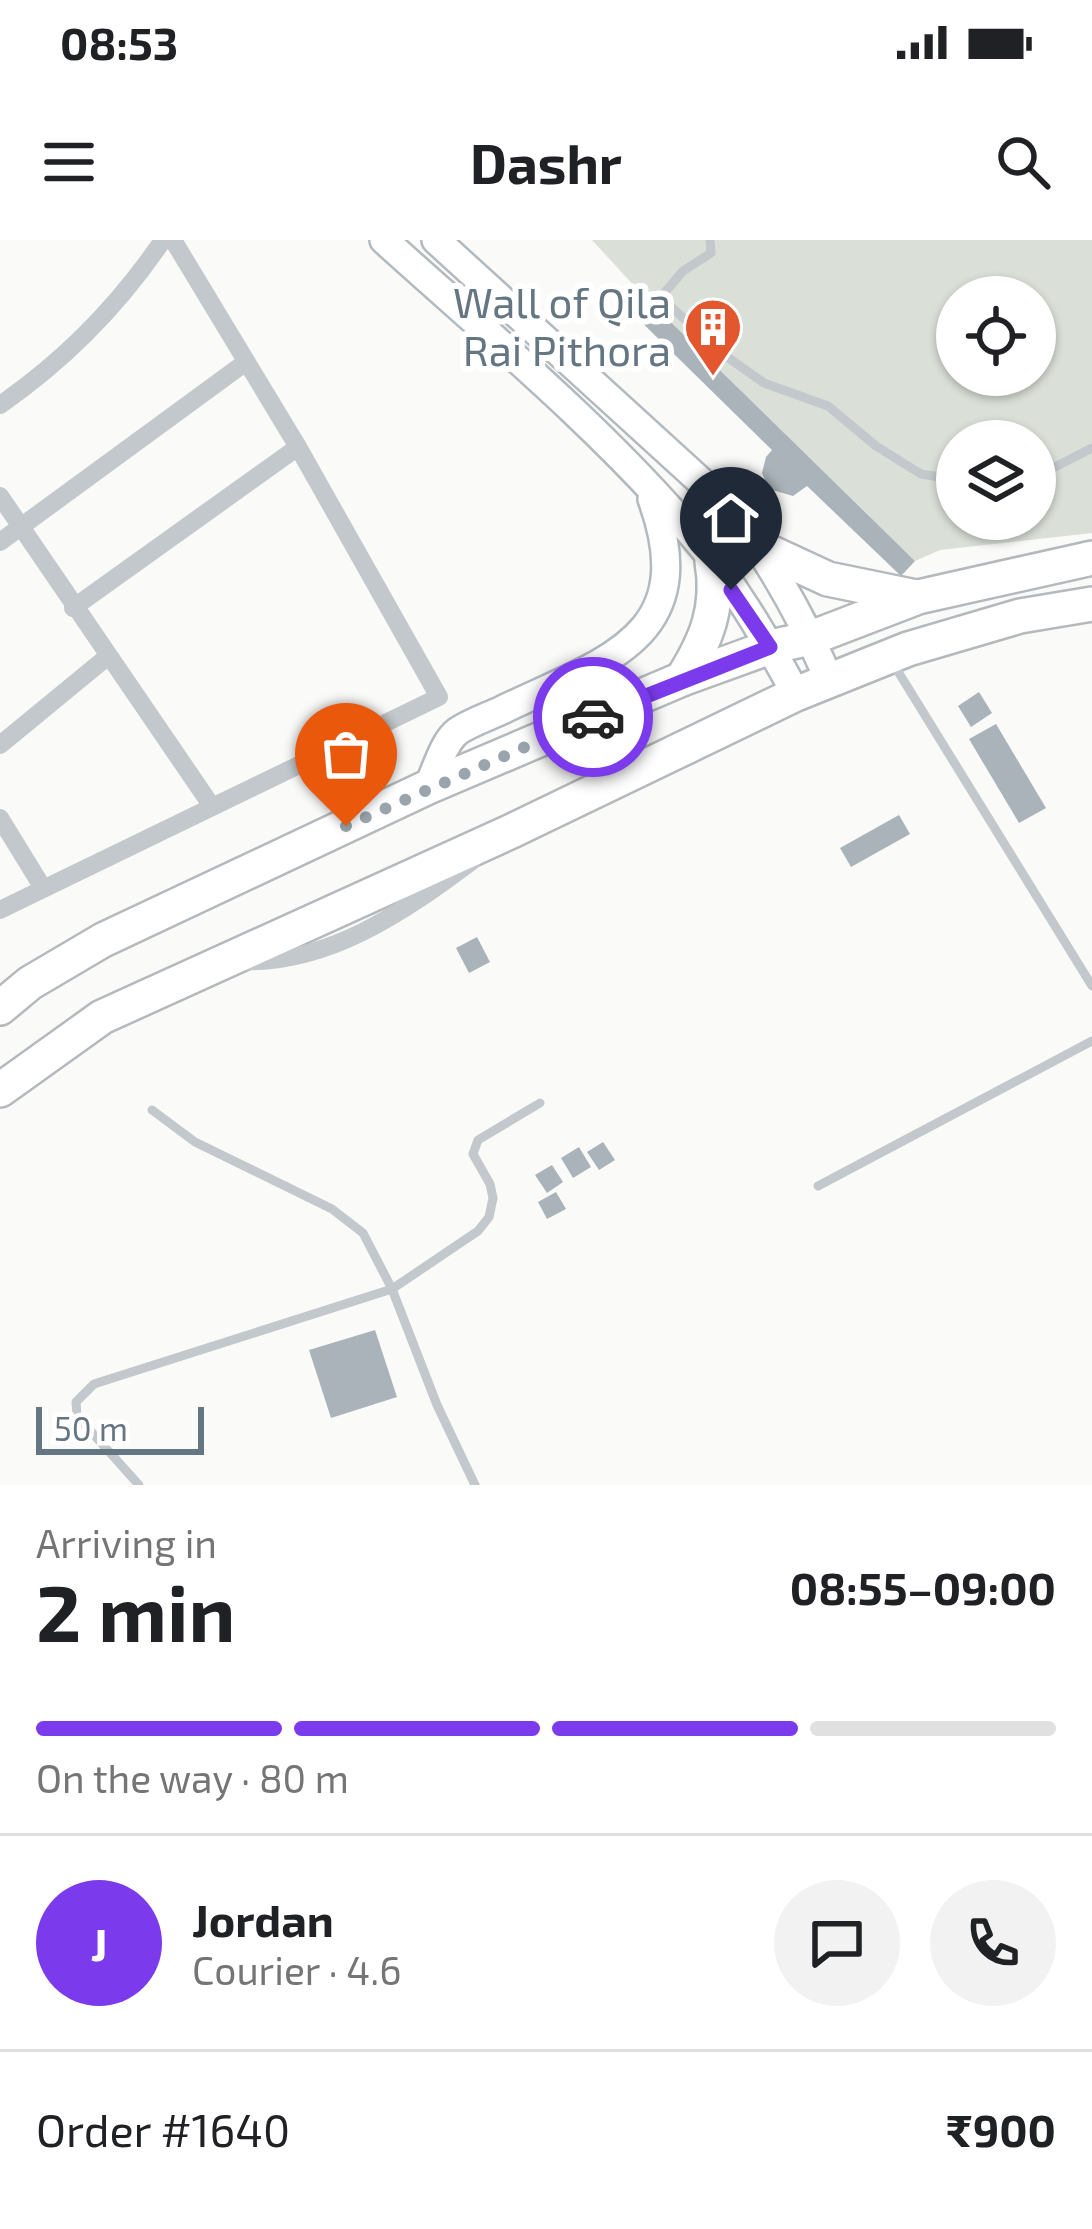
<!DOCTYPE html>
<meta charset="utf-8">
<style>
:root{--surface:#fff;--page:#f2f2f2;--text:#202124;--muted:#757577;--line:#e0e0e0;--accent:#7c3aed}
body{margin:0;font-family:"Exo 2",sans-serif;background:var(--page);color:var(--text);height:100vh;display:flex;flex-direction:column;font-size:45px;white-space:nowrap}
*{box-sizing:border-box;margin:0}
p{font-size:39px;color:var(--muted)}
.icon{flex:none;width:66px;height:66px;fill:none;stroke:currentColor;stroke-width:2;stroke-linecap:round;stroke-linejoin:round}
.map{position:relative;height:1245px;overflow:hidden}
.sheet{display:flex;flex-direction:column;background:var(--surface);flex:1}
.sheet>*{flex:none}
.controls{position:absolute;left:936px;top:36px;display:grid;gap:24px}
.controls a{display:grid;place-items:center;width:120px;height:120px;border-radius:50%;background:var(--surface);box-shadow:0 3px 9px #0004;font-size:60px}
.scale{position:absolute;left:36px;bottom:30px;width:168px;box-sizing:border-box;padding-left:12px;border:6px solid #657683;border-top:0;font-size:33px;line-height:42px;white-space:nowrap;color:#657683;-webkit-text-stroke:9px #fff;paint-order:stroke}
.pin{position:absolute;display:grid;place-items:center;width:102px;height:102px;color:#fff;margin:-123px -51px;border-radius:50% 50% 50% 0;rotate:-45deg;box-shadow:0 0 12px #0007}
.pin .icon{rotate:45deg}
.courier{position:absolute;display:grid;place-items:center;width:120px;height:120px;margin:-60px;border:9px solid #7c3aed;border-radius:50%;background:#fff;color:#222;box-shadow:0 3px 15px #0007}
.overview em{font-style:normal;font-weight:700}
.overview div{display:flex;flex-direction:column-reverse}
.overview{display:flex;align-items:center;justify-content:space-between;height:204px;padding:0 36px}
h1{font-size:78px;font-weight:700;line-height:90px}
.bar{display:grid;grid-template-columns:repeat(4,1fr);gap:18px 12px;align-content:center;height:144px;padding:0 36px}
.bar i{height:15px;border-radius:9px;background:var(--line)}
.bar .current{background:var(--accent)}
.bar p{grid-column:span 4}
.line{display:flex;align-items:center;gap:30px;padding:0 36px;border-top:3px solid var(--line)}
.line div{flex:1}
.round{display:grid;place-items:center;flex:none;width:126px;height:126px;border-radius:63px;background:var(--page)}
.status{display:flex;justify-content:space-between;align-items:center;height:84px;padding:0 60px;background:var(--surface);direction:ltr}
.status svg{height:33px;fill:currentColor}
header{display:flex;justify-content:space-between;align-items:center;height:156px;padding:0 36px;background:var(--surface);font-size:54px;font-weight:700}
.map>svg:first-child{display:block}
</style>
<div class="status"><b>08:53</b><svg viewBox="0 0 49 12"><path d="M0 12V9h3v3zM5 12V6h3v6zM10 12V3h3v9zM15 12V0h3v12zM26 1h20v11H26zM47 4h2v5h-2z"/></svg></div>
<header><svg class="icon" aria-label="menu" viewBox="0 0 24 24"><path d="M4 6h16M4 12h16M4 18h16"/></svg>Dashr<svg class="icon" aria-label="search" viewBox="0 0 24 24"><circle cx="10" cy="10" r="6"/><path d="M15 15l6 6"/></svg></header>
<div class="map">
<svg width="1092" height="1245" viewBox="0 0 1092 1245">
<rect width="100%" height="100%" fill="#fafaf8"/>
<path fill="#dadfd7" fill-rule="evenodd" d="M592 0H1092V293L940 310 915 321 638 50ZM957 57H1035V135H957ZM957 201H1035V279H957Z"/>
<g fill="#aab3b9">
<path d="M638 50 915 321 901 336 807 246 793 256 769 249 762 233 766 217 772 210 624 65Z"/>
<path d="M979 452 992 473 971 487 958 466Z"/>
<path d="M996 484 1046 568 1019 583 969 499Z"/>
<path d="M899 575 910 594 851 627 840 608Z"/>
<path d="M477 697 490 722 469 733 456 708Z"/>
<path d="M603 902 615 920 599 930 587 912Z"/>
<path d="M579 907 591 927 573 938 561 918Z"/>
<path d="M552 925 563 942 547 953 535 935Z"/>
<path d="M556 952 566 969 547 979 538 962Z"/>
<path d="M375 1090 397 1157 331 1178 309 1110Z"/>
</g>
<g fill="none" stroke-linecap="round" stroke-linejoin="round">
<g stroke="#b3babf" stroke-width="32">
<g id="secondary">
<path d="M384 0C488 94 599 186 690 292 732 340 766 399 796 454"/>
<path d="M436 0 731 269C771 322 803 379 829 440"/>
<path d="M428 547C436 531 443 502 458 491 470 483 487 477 500 471 603 421 703 399 652 259"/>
</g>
</g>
<g stroke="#b4b9bd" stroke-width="38">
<g id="trunk">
<path d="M761 308 828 339 916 357"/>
<path d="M682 439C706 401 720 368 712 322"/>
<path d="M0 768 30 743 103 700 428 547 682 439 770 407 811 398 918 357 1092 318"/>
<path d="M0 850 102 777 514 590 796 454 908 409 1020 376 1092 364"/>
</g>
</g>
<g stroke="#c3c8cc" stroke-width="9">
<path d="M710 0 711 13 683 31 661 57 716 109 764 143 828 166 876 206 921 234 957 240"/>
<path d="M1035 231 1055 227 1092 208"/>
<path d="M894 425 1092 746"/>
<path d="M152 870 195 902 332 969 363 993 392 1049 437 1165 475 1245"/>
<path d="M818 946 1092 801"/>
<path d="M139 1245 77 1176 76 1162 94 1144 392 1049 478 991 489 977 493 958 490 944 473 914 478 900 540 863"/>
</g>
<g stroke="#c3c8cc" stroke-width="18">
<path d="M0 165C65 120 119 65 163 0"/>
<path d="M0 256 211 565"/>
<path d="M0 302 246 122"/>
<path d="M73 368 298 207"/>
<path d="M0 505 107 417"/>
<path d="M0 578 43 648"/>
<path d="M0 670 439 457 298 207 173 0"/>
<path d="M238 721C326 726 404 672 472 621"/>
</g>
<use href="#secondary" stroke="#fff" stroke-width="27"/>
<use href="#trunk" stroke="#fff" stroke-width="33"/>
</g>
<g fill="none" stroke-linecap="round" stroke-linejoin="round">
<path stroke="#99a4ac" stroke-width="12" stroke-dasharray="0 21.6" d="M346 586 593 477"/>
<path stroke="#7c3aed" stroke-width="15" d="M593 477 770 407 731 350"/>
</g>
<defs>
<g id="building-pin" transform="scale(3)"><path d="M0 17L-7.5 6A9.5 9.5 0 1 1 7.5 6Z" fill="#e4572e" stroke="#fff"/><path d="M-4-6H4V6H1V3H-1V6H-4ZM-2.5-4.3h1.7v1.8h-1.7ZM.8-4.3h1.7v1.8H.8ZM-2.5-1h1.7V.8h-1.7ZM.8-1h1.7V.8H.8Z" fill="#fff"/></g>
</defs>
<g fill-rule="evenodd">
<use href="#building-pin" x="713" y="87"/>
</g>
<g text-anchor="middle" stroke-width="12" stroke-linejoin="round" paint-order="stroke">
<g font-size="42" fill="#657683" stroke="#fff" text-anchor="end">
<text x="671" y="78">Wall of Qila<tspan x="671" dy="48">Rai Pithora</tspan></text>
</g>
</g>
</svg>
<div class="controls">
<a><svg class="icon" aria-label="locate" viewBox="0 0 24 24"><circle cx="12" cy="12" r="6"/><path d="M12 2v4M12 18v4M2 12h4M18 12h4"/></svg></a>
<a><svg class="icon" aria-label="layers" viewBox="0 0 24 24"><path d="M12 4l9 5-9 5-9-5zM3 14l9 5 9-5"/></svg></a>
</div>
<div class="scale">50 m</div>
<div class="pin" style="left:346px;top:586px;background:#ea580c"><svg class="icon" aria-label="bag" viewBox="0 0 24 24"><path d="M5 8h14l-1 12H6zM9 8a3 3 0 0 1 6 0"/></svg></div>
<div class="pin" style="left:731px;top:350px;background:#1f2937"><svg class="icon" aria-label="home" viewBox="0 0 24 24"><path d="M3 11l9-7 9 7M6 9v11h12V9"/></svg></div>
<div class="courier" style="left:593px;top:477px"><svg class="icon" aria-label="car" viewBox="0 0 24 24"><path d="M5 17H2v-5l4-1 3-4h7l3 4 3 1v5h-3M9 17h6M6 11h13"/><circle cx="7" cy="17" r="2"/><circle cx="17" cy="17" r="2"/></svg></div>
</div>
<section class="sheet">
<div class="overview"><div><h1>2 min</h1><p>Arriving in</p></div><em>08:55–09:00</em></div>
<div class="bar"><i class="current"></i><i class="current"></i><i class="current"></i><i></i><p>On the way · 80 m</p></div>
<div class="line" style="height:216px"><b class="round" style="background:var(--accent);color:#fff">J</b><div><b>Jordan</b><p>Courier · 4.6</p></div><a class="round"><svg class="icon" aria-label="chat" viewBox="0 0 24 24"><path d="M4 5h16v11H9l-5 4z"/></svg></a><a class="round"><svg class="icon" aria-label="phone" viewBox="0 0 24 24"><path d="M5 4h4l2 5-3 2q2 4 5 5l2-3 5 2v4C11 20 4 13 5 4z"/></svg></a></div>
<div class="line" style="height:156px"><div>Order #1640</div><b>₹900</b></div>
</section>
